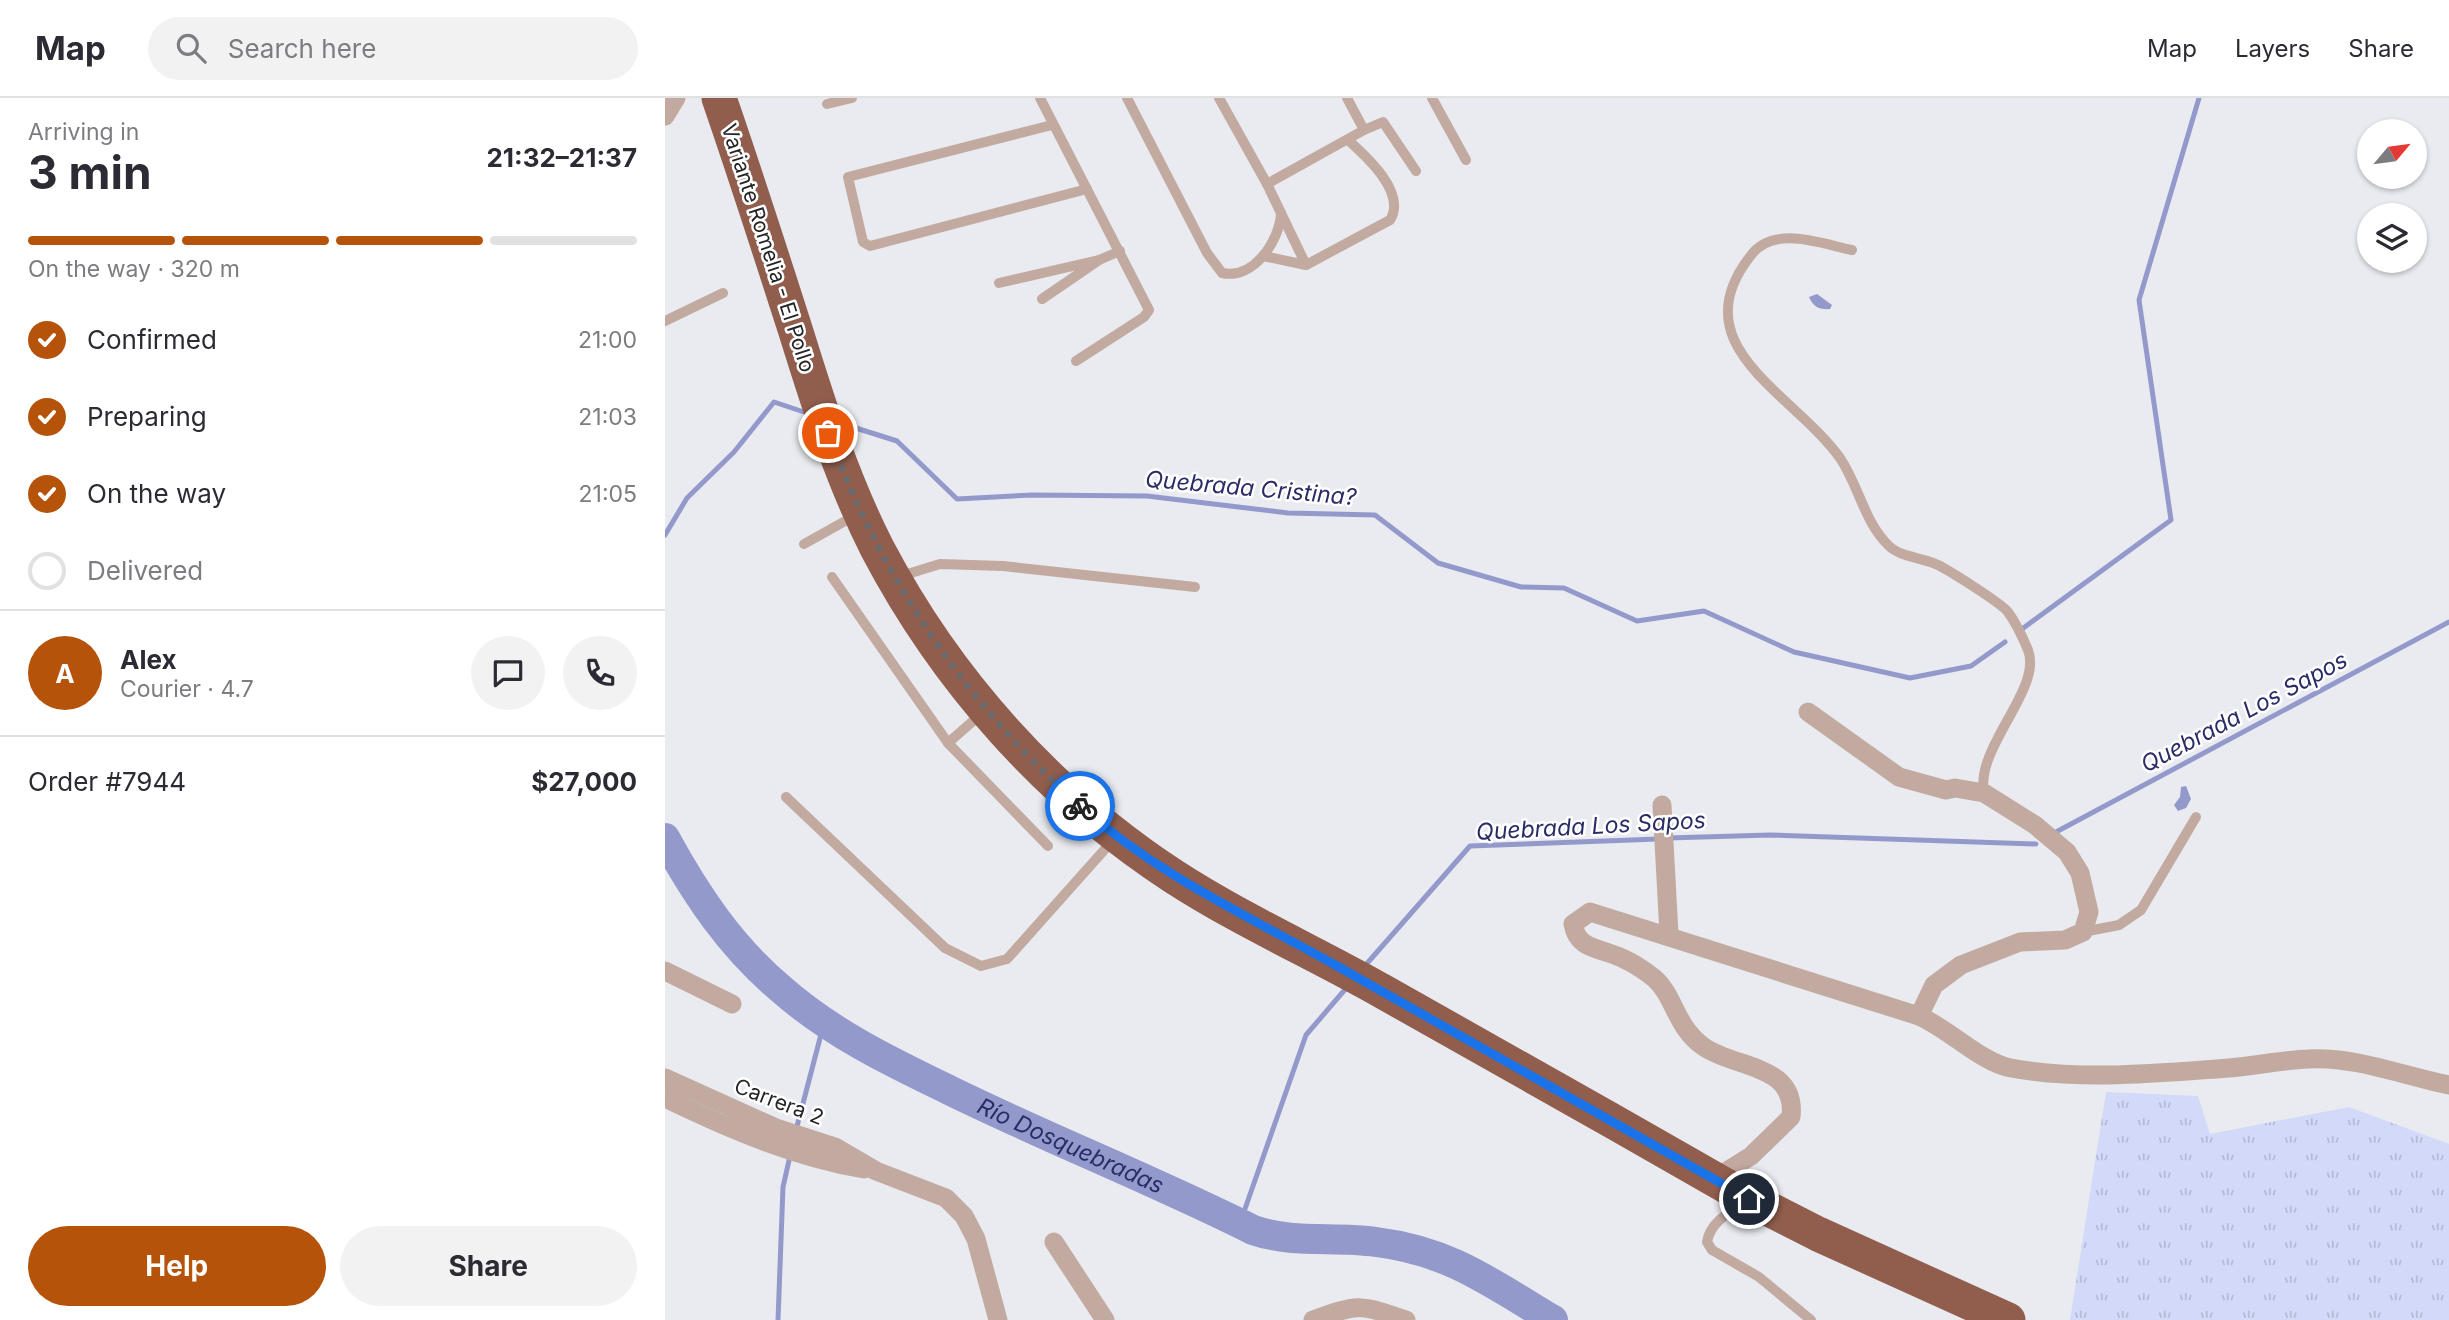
<!DOCTYPE html>
<meta charset="utf-8">
<style>
:root{--surface:#fff;--page:#f2f2f3;--text:#2b2b33;--muted:#7c7c81;--line:#e1e1e2;--accent:#b45309}
body{margin:0;font-family:Inter,sans-serif;background:var(--page);color:var(--text);height:100vh;display:flex;flex-direction:column;font-size:26px;white-space:nowrap}
*{box-sizing:border-box;margin:0}
p{font-size:23px;color:var(--muted)}
.icon{flex:none;width:38px;height:38px;fill:none;stroke:currentColor;stroke-width:2;stroke-linecap:round;stroke-linejoin:round}
.map{position:relative;flex:1;overflow:hidden}
.drawer{display:flex;flex-direction:column;background:var(--surface);width:665px}
.drawer>*{flex:none}
.needle{width:46px;rotate:61deg}
.controls{position:absolute;left:1692px;top:21px;display:grid;gap:14px}
.controls a{display:grid;place-items:center;width:70px;height:70px;border-radius:50%;background:var(--surface);box-shadow:0 2px 5px #0004;font-size:35px}
.pin{position:absolute;display:grid;place-items:center;width:60px;height:60px;color:#fff;margin:-30px;border:4px solid #fff;border-radius:50%;box-shadow:0 2px 7px #0007}
.courier{position:absolute;display:grid;place-items:center;width:70px;height:70px;margin:-35px;border:5px solid #1a73e8;border-radius:50%;background:#fff;color:#222;box-shadow:0 2px 9px #0007}
.overview em{font-style:normal;font-weight:700}
.overview div{display:flex;flex-direction:column-reverse}
.overview{display:flex;align-items:center;justify-content:space-between;height:119px;padding:0 28px}
h1{font-size:46px;font-weight:700;line-height:52px}
.bar{display:grid;grid-template-columns:repeat(4,1fr);gap:10px 7px;align-content:center;height:84px;padding:0 28px}
.bar i{height:9px;border-radius:5px;background:var(--line)}
.bar .active{background:var(--accent)}
.bar p{grid-column:span 4}
.line{display:flex;align-items:center;gap:18px;padding:0 28px;border-top:2px solid var(--line)}
.line div{flex:1}
.round{display:grid;place-items:center;flex:none;width:74px;height:74px;border-radius:37px;background:var(--page)}
ol{padding:0 28px;list-style:none}
li{display:flex;align-items:center;gap:21px;height:77px}
li p{margin-inline-start:auto}
li .icon{padding:7px;border-radius:50%;background:var(--accent);color:#fff;stroke-width:4}
li:last-child{color:var(--muted)}
li i{width:38px;height:38px;border:4px solid var(--line);border-radius:50%}
.primary-button{display:flex;gap:14px;margin-top:auto;padding:14px 28px}
.primary-button a{flex:1;height:80px;border-radius:42px;background:var(--accent);color:#fff;font-size:28px;font-weight:700;line-height:80px;text-align:center}
.primary-button a+a{background:var(--page);color:var(--text)}
header{display:flex;align-items:center;gap:42px;box-sizing:border-box;height:98px;padding:0 35px;background:var(--surface);border-bottom:2px solid var(--line)}
header strong{font-size:33px}
nav{display:flex;gap:38px;margin-inline-start:auto;font-size:24px}
.search{width:490px;height:63px;background:var(--page);display:flex;align-items:center;gap:18px;box-sizing:border-box;padding:0 24px;border-radius:38px;color:var(--muted);font-size:26px}
main{display:flex;flex:1;min-height:0}
.map>svg:first-child{display:block}
</style>
<header>
<strong>Map</strong>
<div class="search"><svg class="icon" aria-label="search" viewBox="0 0 24 24"><circle cx="10" cy="10" r="6"/><path d="M15 15l6 6"/></svg>Search here</div>
<nav><a>Map</a><a>Layers</a><a>Share</a></nav>
</header>
<main>
<section class="drawer">
<div class="overview"><div><h1>3 min</h1><p>Arriving in</p></div><em>21:32–21:37</em></div>
<div class="bar"><i class="active"></i><i class="active"></i><i class="active"></i><i></i><p>On the way · 320 m</p></div>
<ol>
<li><svg class="icon" aria-label="check" viewBox="0 0 24 24"><path d="M5 12l5 5 9-10"/></svg>Confirmed<p>21:00</p></li>
<li><svg class="icon" aria-label="check" viewBox="0 0 24 24"><path d="M5 12l5 5 9-10"/></svg>Preparing<p>21:03</p></li>
<li><svg class="icon" aria-label="check" viewBox="0 0 24 24"><path d="M5 12l5 5 9-10"/></svg>On the way<p>21:05</p></li>
<li><i></i>Delivered</li>
</ol>
<div class="line" style="height:126px"><b class="round" style="background:var(--accent);color:#fff">A</b><div><b>Alex</b><p>Courier · 4.7</p></div><a class="round"><svg class="icon" aria-label="chat" viewBox="0 0 24 24"><path d="M4 5h16v11H9l-5 4z"/></svg></a><a class="round"><svg class="icon" aria-label="phone" viewBox="0 0 24 24"><path d="M5 4h4l2 5-3 2q2 4 5 5l2-3 5 2v4C11 20 4 13 5 4z"/></svg></a></div>
<div class="line" style="height:91px"><div>Order #7944</div><b>$27,000</b></div>
<div class="primary-button"><a>Help</a><a>Share</a></div>
</section>
<div class="map">
<svg width="1784" height="1222" viewBox="0 0 1784 1222">
<defs>
<pattern id="grass-tufts" width="24" height="20" patternUnits="userSpaceOnUse" patternTransform="scale(1.75)"><rect width="24" height="20" fill="#d3d9f9"/><path d="M3 7l-1-3M5 7V3M7 7l1-3M15 17l-1-3M17 17v-4M19 17l1-3" fill="none" stroke="#b5bad5"/></pattern>
</defs>
<rect width="100%" height="100%" fill="#e9ebf0"/>
<path fill="url(#grass-tufts)" d="M1441 994 1533 998 1545 1036 1684 1009 1784 1046V1222H1405Z"/>
<g fill="#939acb">
<path d="M1152 196 1167 207 1165 211C1155 212 1148 209 1144 199Z"/>
<path d="M1521 688 1526 701 1521 710 1513 713 1509 707 1515 699 1516 689Z"/>
</g>
<g fill="none" stroke-linecap="round" stroke-linejoin="round">
<g stroke="#939acb" stroke-width="5">
<path d="M175 325 232 343 292 401 367 397 482 398 623 415 710 417 773 465 856 489 899 490 972 523 1039 513 1129 554 1245 580 1306 568 1340 544"/>
<path d="M0 437 22 400 69 354 109 304 142 315"/>
<path d="M1357 531 1506 422 1474 202 1534 0"/>
<path d="M1391 734 1784 524"/>
<path d="M1003 740 1105 737 1371 746"/>
<path d="M698 870 805 748 993 741"/>
<path d="M131 1032 159 925"/>
<path d="M575 1125 641 937 683 888"/>
<path d="M113 1222 118 1089 125 1058"/>
</g>
<path stroke="#939acb" stroke-width="30" id="s1" d="M0 740C31 797 66 849 116 891 166 935 224 963 284 992 384 1041 488 1082 588 1132 628 1146 669 1138 711 1144 785 1153 826 1185 888 1222"/>
<g stroke="#c3aaa1" stroke-width="10">
<path d="M375 0 484 212 479 219 411 263"/>
<path d="M462 0 542 155 557 175C589 182 615 142 616 115"/>
<path d="M554 0 602 86 641 167"/>
<path d="M767 0 801 62"/>
<path d="M162 6 187 0"/>
<path d="M387 27 183 79 198 144 205 148 422 91"/>
<path d="M699 32 718 24 751 73"/>
<path d="M602 86 699 32 682 0"/>
<path d="M1187 152C1157 146 1110 127 1087 156 1013 248 1128 294 1175 360 1194 388 1199 424 1224 448 1235 459 1259 460 1273 467 1285 473 1336 505 1343 514 1351 525 1358 540 1363 552 1378 591 1310 649 1319 695"/>
<path d="M598 158 641 167 725 122C742 95 702 59 683 42"/>
<path d="M334 185 434 162"/>
<path d="M377 201 434 162 455 153"/>
<path d="M0 223 58 195"/>
<path d="M139 446 191 417"/>
<path d="M236 478 275 466 338 468 530 489"/>
<path d="M167 479 283 645 383 748"/>
<path d="M283 645 316 616"/>
<path d="M121 699 280 850 316 868 342 861 449 741"/>
<path d="M1418 834 1454 827 1476 812 1531 719"/>
<path d="M1078 1105C1063 1115 1045 1125 1042 1144L1047 1152 1094 1179 1146 1222"/>
</g>
<g stroke="#c3aaa1" stroke-width="19">
<path d="M0 18 11 0"/>
<path d="M1143 614 1234 679 1281 692 1290 690 1319 695 1370 727 1402 754 1415 775 1424 814 1418 834 1400 842 1355 844 1296 867 1269 887 1254 918"/>
<path d="M997 707 1004 836"/>
<path d="M0 873 67 906"/>
<path d="M0 980 111 1030 170 1049 211 1073 281 1100 299 1118 311 1141 333 1222"/>
<path d="M0 1000C64 1031 129 1059 199 1071"/>
<path d="M1049 1081 1086 1058 1126 1019C1132 966 1071 971 1039 949 1010 929 1010 898 989 880 979 872 968 865 957 860 935 849 913 853 908 826L925 814 1254 918C1284 931 1317 965 1346 970 1416 983 1494 975 1564 970 1590 968 1617 962 1643 961 1689 958 1739 978 1784 987"/>
<path d="M389 1144 440 1222"/>
<path d="M648 1222C696 1205 693 1206 741 1222"/>
</g>
<path stroke="#915e4d" stroke-width="35" d="M54 0C81 78 106 156 131 234 154 308 177 381 212 450 281 582 383 696 508 778 574 821 648 854 717 893 840 962 962 1031 1084 1101L1153 1136 1343 1222"/>
</g>
<g fill="none" stroke-linecap="round" stroke-linejoin="round">
<path stroke="#6a6a6d" stroke-width="7" stroke-dasharray="0 12.6" d="M163 335C217 480 300 605 415 708"/>
<path stroke="#1a73e8" stroke-width="9" d="M415 708C494 778 581 817 672 868 810 945 947 1023 1084 1101"/>
</g>
<g text-anchor="middle" stroke-width="5" stroke-linejoin="round" paint-order="stroke">
<g font-size="21" fill="#252527" stroke="#fff">
<text transform="translate(103 150) rotate(72)" y="7">Variante Romelia - El Pollo</text>
<text transform="translate(114 1004) rotate(21)" y="7">Carrera 2</text>
</g>
<g font-size="23" font-style="italic" fill="#2a2c67" stroke="#fff">
<text transform="translate(586 390) rotate(5)" y="8">Quebrada Cristina?</text>
<text transform="translate(1579 614) rotate(-28)" y="8">Quebrada Los Sapos</text>
<text transform="translate(926 728) rotate(-3)" y="8">Quebrada Los Sapos</text>
<text dy="8" stroke="none"><textPath href="#s1" startOffset="522">Río Dosquebradas</textPath></text>
</g>
</g>
</svg>
<div class="controls">
<a><svg class="needle" viewBox="-14 -14 28 28"><path d="M0-13l5 13h-10z" fill="#e53935"/><path d="M0 13l5-13h-10z" fill="#7c7c81"/></svg></a>
<a><svg class="icon" aria-label="layers" viewBox="0 0 24 24"><path d="M12 4l9 5-9 5-9-5zM3 14l9 5 9-5"/></svg></a>
</div>
<div class="pin" style="left:163px;top:335px;background:#ea580c"><svg class="icon" aria-label="bag" viewBox="0 0 24 24"><path d="M5 8h14l-1 12H6zM9 8a3 3 0 0 1 6 0"/></svg></div>
<div class="pin" style="left:1084px;top:1101px;background:#1f2937"><svg class="icon" aria-label="home" viewBox="0 0 24 24"><path d="M3 11l9-7 9 7M6 9v11h12V9"/></svg></div>
<div class="courier" style="left:415px;top:708px"><svg class="icon" aria-label="bike" viewBox="0 0 24 24"><circle cx="6" cy="16" r="4"/><circle cx="18" cy="16" r="4"/><path d="M6 16l4-8h5l3 8M10 8l3 8H6M13 5h3"/></svg></div>
</div>
</main>
